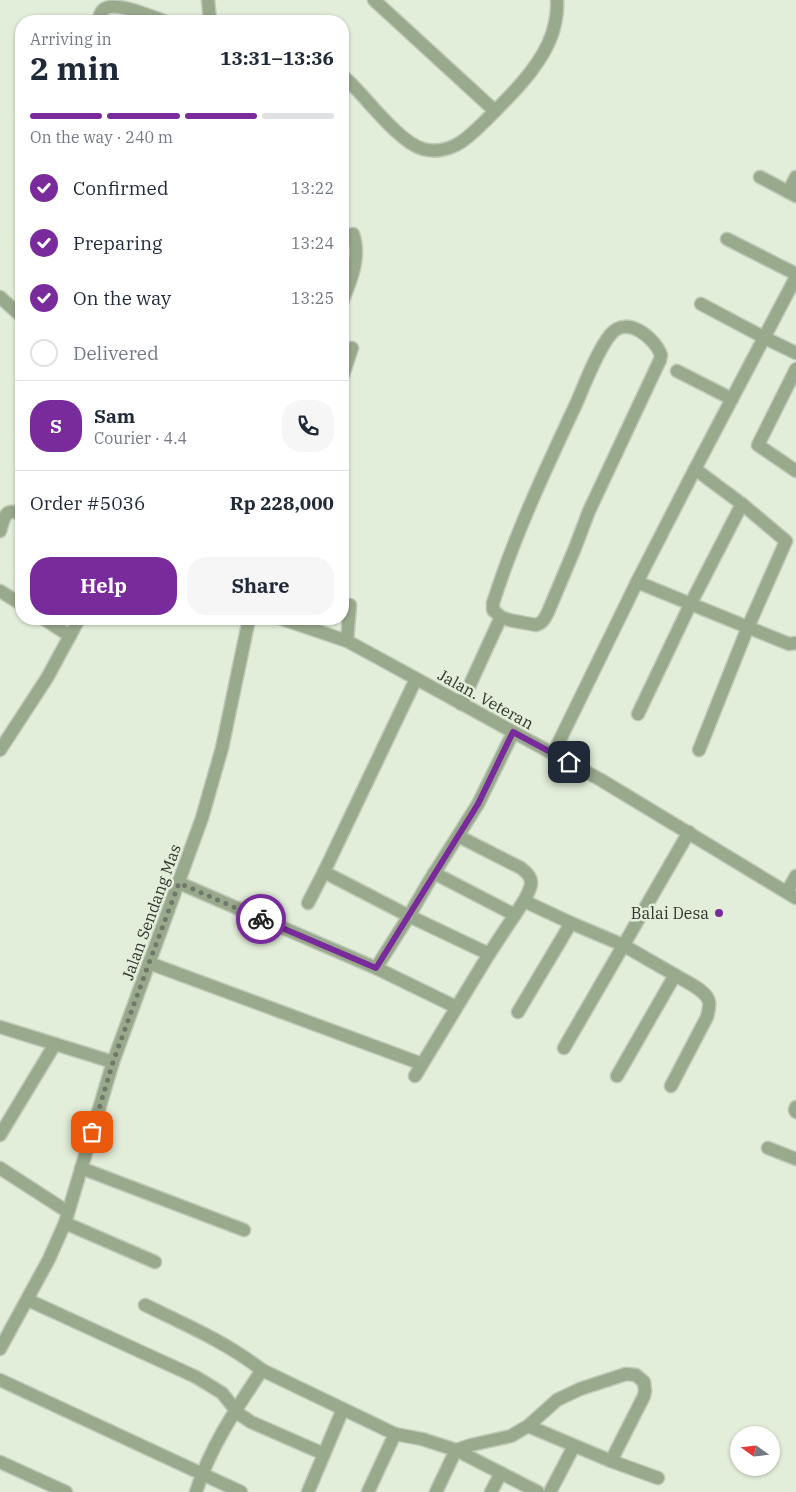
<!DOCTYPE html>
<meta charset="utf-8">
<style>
:root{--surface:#fff;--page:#f6f6f7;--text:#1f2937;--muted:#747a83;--line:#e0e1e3;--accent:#792b9c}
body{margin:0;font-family:"IBM Plex Serif",serif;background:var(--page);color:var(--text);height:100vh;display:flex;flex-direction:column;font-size:19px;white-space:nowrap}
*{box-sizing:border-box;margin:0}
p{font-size:16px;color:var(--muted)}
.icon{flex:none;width:28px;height:28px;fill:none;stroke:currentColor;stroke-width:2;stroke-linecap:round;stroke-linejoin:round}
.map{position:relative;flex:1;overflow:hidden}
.side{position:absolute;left:15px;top:15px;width:334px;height:610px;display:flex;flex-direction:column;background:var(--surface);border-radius:20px;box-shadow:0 1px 4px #0004}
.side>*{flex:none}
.needle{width:32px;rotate:285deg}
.tools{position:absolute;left:730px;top:1426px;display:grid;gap:10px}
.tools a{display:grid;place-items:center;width:50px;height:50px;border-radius:50%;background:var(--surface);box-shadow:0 1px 4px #0004;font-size:25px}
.pin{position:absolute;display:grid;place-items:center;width:42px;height:42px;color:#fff;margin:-21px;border-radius:10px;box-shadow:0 2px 8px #0006}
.courier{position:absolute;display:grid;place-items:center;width:50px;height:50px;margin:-25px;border:4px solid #792b9c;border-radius:50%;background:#fff;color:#222;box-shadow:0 1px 6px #0007}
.head em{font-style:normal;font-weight:800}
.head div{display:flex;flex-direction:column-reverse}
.head{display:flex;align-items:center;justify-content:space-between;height:85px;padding:0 15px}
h1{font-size:32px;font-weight:800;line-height:38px}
.bar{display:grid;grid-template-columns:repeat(4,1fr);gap:8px 5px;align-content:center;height:60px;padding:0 15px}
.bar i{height:6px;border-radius:4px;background:var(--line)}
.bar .on{background:var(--accent)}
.bar p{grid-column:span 4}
.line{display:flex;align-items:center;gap:12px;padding:0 15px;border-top:1px solid var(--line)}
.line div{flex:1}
.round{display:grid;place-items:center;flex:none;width:52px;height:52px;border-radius:20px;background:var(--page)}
ol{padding:0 15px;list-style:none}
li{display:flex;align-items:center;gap:15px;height:55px}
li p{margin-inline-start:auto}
li .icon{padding:5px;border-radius:50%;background:var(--accent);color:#fff;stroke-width:4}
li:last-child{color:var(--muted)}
li i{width:28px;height:28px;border:2px solid var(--line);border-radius:50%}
.button{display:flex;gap:10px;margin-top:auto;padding:10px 15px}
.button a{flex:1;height:58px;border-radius:20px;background:var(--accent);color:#fff;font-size:20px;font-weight:800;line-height:58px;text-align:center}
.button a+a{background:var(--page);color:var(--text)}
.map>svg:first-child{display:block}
</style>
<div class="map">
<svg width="796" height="1492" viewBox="0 0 796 1492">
<rect width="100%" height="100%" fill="#e2eeda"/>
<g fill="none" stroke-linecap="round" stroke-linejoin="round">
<g stroke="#bfc9b8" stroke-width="15">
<g id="minor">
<path d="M208 0 210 21"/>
<path d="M374 0 495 111"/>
<path d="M98 21C99 18 100 13 103 10 113 0 150 16 164 21"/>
<path d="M342 76C349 80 354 87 359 92 375 109 402 143 423 149 434 152 446 150 456 145 466 140 475 131 483 123 505 101 535 73 548 44 554 32 558 14 557 0"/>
<path d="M760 177 796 196"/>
<path d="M788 192 796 177"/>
<path d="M727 239 796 274"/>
<path d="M0 297 21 316"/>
<path d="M342 302C351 281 361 256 353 234"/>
<path d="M701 304 765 338 796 353"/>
<path d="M796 369 758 445 796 471"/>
<path d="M677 371 732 399"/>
<path d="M342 378 352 348"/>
<path d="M695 469 796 277"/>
<path d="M0 531C4 518 5 507 21 514"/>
<path d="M637 582 789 644 796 643"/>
<path d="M0 591 21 604"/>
<path d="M44 619 70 636"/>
<path d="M282 619 347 641 382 660 601 780 796 898"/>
<path d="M347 641 350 605"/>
<path d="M461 704 501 617 493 610V603C515 534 546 468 577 402 585 383 598 349 611 334 627 315 655 338 661 355L660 360 589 511 575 548 548 612C545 618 543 623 536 625L509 620 501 617"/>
<path d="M638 714 690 605 742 504"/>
<path d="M0 750 47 678 79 619"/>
<path d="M553 754 637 582 695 469 742 504 786 541 748 627 699 750"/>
<path d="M458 836 521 868C536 879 532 886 524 901"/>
<path d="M324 872 416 679"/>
<path d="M434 873 515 915"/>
<path d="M179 883 376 968 456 1007"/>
<path d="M787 892 796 876"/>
<path d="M308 903 324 872 409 916 376 968"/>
<path d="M489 954 409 916 428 883 478 804 513 733"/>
<path d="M149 963 422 1064"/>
<path d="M518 1012 571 923"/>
<path d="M0 1027 113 1062"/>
<path d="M564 1048 689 832"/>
<path d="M415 1076 489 954 524 901 571 923 623 945 675 975 617 1076"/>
<path d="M671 1086 707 1017C708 1012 710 1007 709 1002 707 990 684 981 675 975"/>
<path d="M796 1107 795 1110 796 1112"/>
<path d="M0 1135 55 1044"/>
<path d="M768 1148 796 1159"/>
<path d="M0 1168 68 1212"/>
<path d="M81 1168 244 1230"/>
<path d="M65 1223 155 1262"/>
<path d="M28 1300 196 1377 222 1393 239 1414 251 1422 324 1454"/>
<path d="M145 1305C186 1325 226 1342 262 1370L395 1434 368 1492"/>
<path d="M0 1349 49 1259 65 1223 113 1062 202 818 222 748 249 619"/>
<path d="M0 1380 241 1492"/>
<path d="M395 1434 422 1439 456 1450 471 1445 511 1436 528 1426 557 1400 580 1389 626 1374 636 1375 644 1382 645 1391 644 1396 611 1461 528 1426"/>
<path d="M611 1461 658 1478"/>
<path d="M0 1462 66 1492"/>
<path d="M196 1492C210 1447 236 1409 262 1370"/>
<path d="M308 1492 343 1409"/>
<path d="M436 1492 456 1450 538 1492"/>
<path d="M491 1492 501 1473"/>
<path d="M550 1492 574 1446"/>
</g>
</g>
<use href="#minor" stroke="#98a98c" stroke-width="12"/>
</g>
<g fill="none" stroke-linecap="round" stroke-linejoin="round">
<path stroke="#70776b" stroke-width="5" stroke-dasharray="0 9" d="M92 1132 113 1062 149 963 179 883 261 919"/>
<path stroke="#792b9c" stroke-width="6" d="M261 919 376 968 478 804 513 732 569 762"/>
</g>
<circle fill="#792b9c" stroke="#e2eeda" stroke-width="2" cx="719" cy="913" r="5"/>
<g text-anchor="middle" stroke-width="5" stroke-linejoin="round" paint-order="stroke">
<g font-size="16" fill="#32372f" stroke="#e2eeda">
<text transform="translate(486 699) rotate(29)" y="6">Jalan. Veteran</text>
<text transform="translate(151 912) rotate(-70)" y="6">Jalan Sendang Mas</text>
</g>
<g font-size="16" fill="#32372f" stroke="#e2eeda" text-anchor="end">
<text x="709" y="919">Balai Desa</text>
</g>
</g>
</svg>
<div class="tools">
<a><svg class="needle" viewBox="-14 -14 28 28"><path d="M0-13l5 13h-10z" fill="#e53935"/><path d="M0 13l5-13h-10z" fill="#747a83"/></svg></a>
</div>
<div class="pin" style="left:92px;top:1132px;background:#ea580c"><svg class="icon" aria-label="bag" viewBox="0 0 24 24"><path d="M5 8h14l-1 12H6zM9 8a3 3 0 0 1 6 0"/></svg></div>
<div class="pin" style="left:569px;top:762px;background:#1f2937"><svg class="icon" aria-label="home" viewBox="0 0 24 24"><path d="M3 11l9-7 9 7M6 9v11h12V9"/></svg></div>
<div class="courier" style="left:261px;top:919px"><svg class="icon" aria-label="bike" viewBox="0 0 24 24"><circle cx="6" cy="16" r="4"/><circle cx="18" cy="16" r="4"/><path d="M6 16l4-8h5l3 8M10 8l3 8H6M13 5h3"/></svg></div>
<section class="side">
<div class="head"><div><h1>2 min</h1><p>Arriving in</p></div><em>13:31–13:36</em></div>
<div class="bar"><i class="on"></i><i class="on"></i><i class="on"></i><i></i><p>On the way · 240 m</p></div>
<ol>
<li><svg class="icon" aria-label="check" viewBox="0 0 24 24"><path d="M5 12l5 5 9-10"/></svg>Confirmed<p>13:22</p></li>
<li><svg class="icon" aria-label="check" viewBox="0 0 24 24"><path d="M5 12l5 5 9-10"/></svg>Preparing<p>13:24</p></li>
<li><svg class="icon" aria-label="check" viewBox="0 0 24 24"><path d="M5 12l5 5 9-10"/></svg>On the way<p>13:25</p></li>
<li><i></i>Delivered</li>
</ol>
<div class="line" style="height:90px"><b class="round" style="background:var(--accent);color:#fff">S</b><div><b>Sam</b><p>Courier · 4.4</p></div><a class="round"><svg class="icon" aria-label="phone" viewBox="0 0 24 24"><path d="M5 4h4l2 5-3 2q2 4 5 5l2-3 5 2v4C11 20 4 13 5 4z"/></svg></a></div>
<div class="line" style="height:65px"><div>Order #5036</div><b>Rp 228,000</b></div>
<div class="button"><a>Help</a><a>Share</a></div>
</section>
</div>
